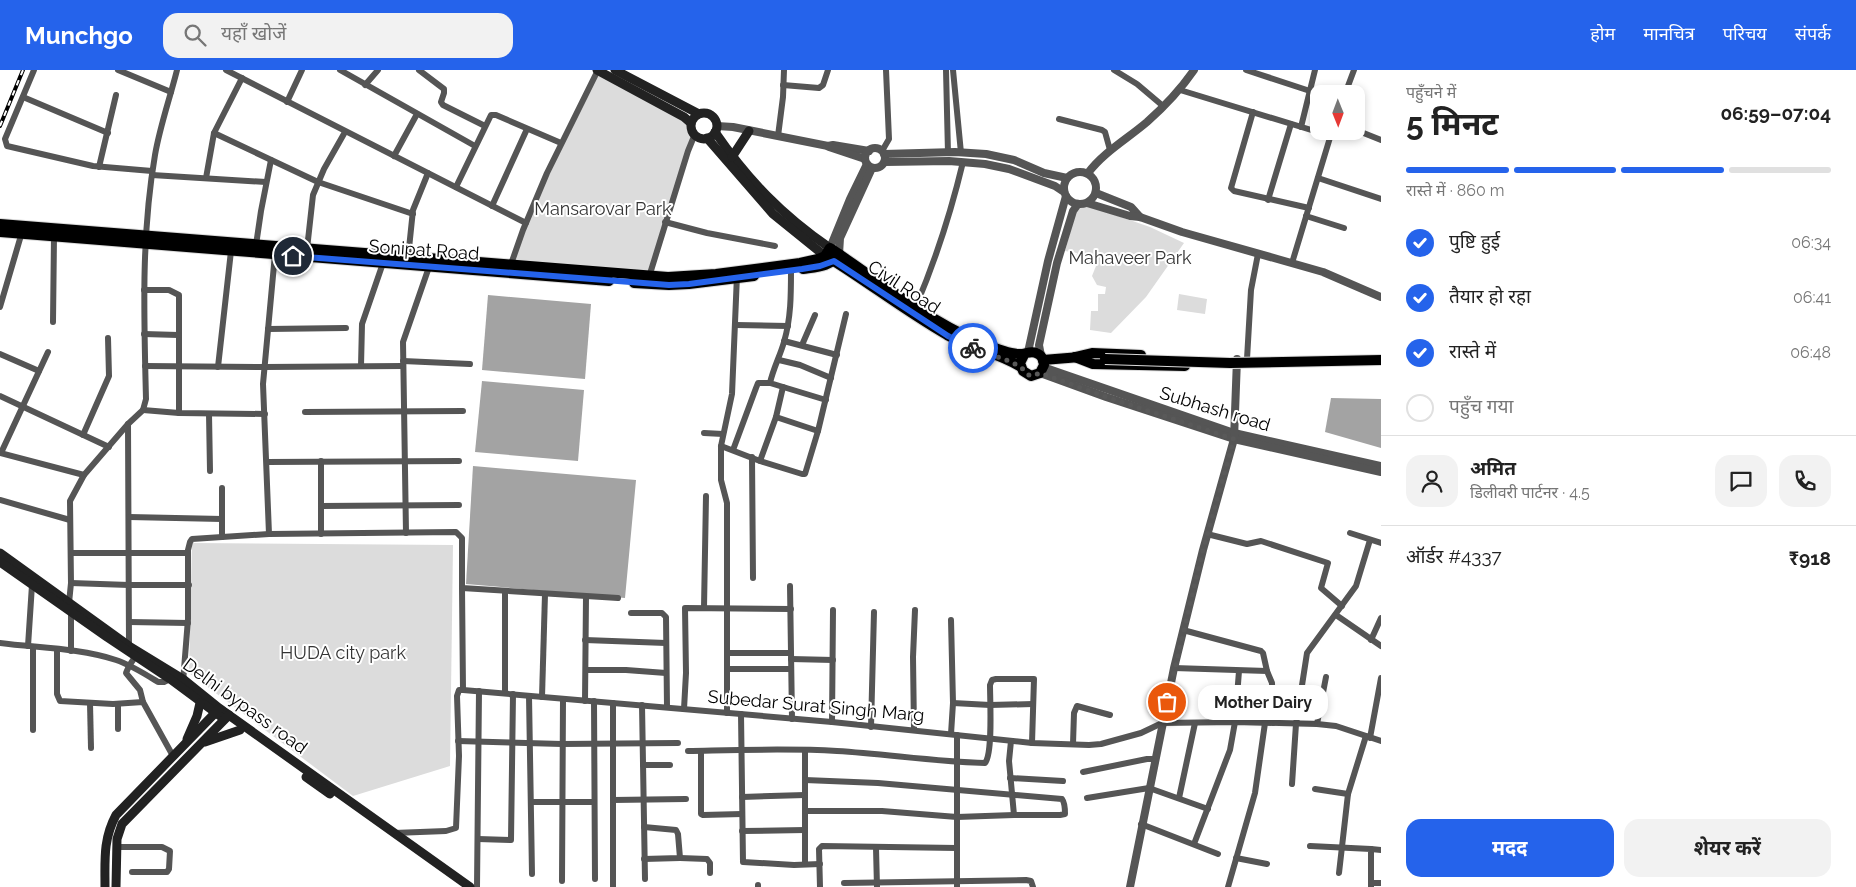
<!DOCTYPE html>
<html lang="hi">
<meta charset="utf-8">
<style>
:root{--surface:#fff;--page:#f2f2f2;--text:#222;--muted:#767676;--line:#e0e0e0;--accent:#2563eb}
body{margin:0;font-family:Raleway,"Noto Sans Devanagari",sans-serif;background:var(--page);color:var(--text);height:100vh;display:flex;flex-direction:column;font-size:19px;white-space:nowrap}
*{box-sizing:border-box;margin:0}
p{font-size:16px;color:var(--muted)}
.icon{flex:none;width:28px;height:28px;fill:none;stroke:currentColor;stroke-width:2;stroke-linecap:round;stroke-linejoin:round}
.map{position:relative;flex:1;overflow:hidden}
.panel{display:flex;flex-direction:column;background:var(--surface);width:475px}
.panel>*{flex:none}
.needle{width:32px;rotate:179deg}
.fabs{position:absolute;left:1310px;top:15px;display:grid;gap:10px}
.fabs a{display:grid;place-items:center;width:55px;height:55px;border-radius:10px;background:var(--surface);box-shadow:0 2px 8px #0003;font-size:25px}
.pin{position:absolute;display:grid;place-items:center;width:42px;height:42px;color:#fff;margin:-21px;border:2px solid #fff;border-radius:50%;box-shadow:0 1px 5px #0007}
.courier{position:absolute;display:grid;place-items:center;width:50px;height:50px;margin:-25px;border:4px solid #2563eb;border-radius:50%;background:#fff;color:#222;box-shadow:0 1px 6px #0007}
.bubble{position:absolute;height:35px;border-radius:15px;background:var(--surface);box-shadow:0 2px 8px #0003;font-size:16px;font-weight:700;line-height:35px;text-align:center}
.overview em{font-style:normal;font-weight:700}
.overview div{display:flex;flex-direction:column-reverse}
.overview{display:flex;align-items:center;justify-content:space-between;height:85px;padding:0 25px}
h1{font-size:32px;font-weight:700;line-height:38px}
.bar{display:grid;grid-template-columns:repeat(4,1fr);gap:8px 5px;align-content:center;height:60px;padding:0 25px}
.bar i{height:6px;border-radius:4px;background:var(--line)}
.bar .selected{background:var(--accent)}
.bar p{grid-column:span 4}
.line{display:flex;align-items:center;gap:12px;padding:0 25px;border-top:1px solid var(--line)}
.line div{flex:1}
.round{display:grid;place-items:center;flex:none;width:52px;height:52px;border-radius:15px;background:var(--page)}
ol{padding:0 25px;list-style:none}
li{display:flex;align-items:center;gap:15px;height:55px}
li p{margin-inline-start:auto}
li .icon{padding:5px;border-radius:50%;background:var(--accent);color:#fff;stroke-width:4}
li:last-child{color:var(--muted)}
li i{width:28px;height:28px;border:2px solid var(--line);border-radius:50%}
.button{display:flex;gap:10px;margin-top:auto;padding:10px 25px}
.button a{flex:1;height:58px;border-radius:15px;background:var(--accent);color:#fff;font-size:20px;font-weight:700;line-height:58px;text-align:center}
.button a+a{background:var(--page);color:var(--text)}
header{display:flex;align-items:center;gap:30px;box-sizing:border-box;height:70px;padding:0 25px;background:var(--accent);color:#fff}
header strong{font-size:24px}
nav{display:flex;gap:28px;margin-inline-start:auto;font-size:18px}
.search{width:350px;height:45px;background:var(--page);display:flex;align-items:center;gap:12px;box-sizing:border-box;padding:0 18px;border-radius:15px;color:var(--muted);font-size:19px}
main{display:flex;flex:1;min-height:0}
.map>svg:first-child{display:block}
</style>
<header>
<strong>Munchgo</strong>
<div class="search"><svg class="icon" aria-label="search" viewBox="0 0 24 24"><circle cx="10" cy="10" r="6"/><path d="M15 15l6 6"/></svg>यहाँ खोजें</div>
<nav><a>होम</a><a>मानचित्र</a><a>परिचय</a><a>संपर्क</a></nav>
</header>
<main>
<div class="map">
<svg width="1381" height="817" viewBox="0 0 1381 817">
<rect width="100%" height="100%" fill="#fff"/>
<g fill="#dcdcdc">
<path d="M599 1 691 53 693 63 649 208 511 196 526 153Z"/>
<path d="M1086 135 1150 157 1184 173 1146 227 1111 263 1090 260 1091 241H1098V224H1105L1106 217 1097 215 1092 206 1096 196 1090 193V190L1076 187 1077 183 1065 181 1077 138Z"/>
<path d="M1179 224 1207 229 1205 244 1177 240Z"/>
<path d="M192 473 453 475 450 696 353 726 189 603Z"/>
</g>
<g fill="#a3a3a3">
<path d="M488 225 591 234 585 309 482 300Z"/>
<path d="M482 311 584 320 578 391 475 382Z"/>
<path d="M1331 328 1381 329V378L1325 362Z"/>
<path d="M473 396 636 410 625 528 466 514Z"/>
</g>
<g fill="none" stroke-linecap="round" stroke-linejoin="round">
<g stroke="#dbdbdb" stroke-width="12">
<g id="primary">
<path d="M0 154 668 207 716 204 800 193 818 189 825 186 830 178C877 209 923 247 975 270 988 275 1004 283 1018 284 1025 285 1030 280 1036 283 1042 285 1043 289 1044 295L1040 303 1031 306 1023 301 1020 293 1024 285"/>
<path d="M0 162 609 211"/>
<path d="M829 188C869 213 907 242 947 265 971 278 998 283 1021 297"/>
<path d="M803 199C817 197 831 197 839 184"/>
<path d="M634 213 669 215 689 214 754 206"/>
<path d="M1075 287 1093 294 1185 296"/>
<path d="M1075 287 1092 283 1141 285"/>
<path d="M1043 290 1080 287"/>
</g>
</g>
<g stroke="#555" stroke-width="6">
<path d="M34 0 5 69 7 76 93 96 152 101"/>
<path d="M118 0 171 22"/>
<path d="M226 0 526 153"/>
<path d="M340 0 475 76"/>
<path d="M419 0 444 19V23L441 32 443 35 485 56"/>
<path d="M946 0 948 83"/>
<path d="M953 0 961 83"/>
<path d="M1114 0 1137 14 1163 36"/>
<path d="M1246 0 1310 21"/>
<path d="M365 15 378 0"/>
<path d="M783 15 819 18 823 15 828 0"/>
<path d="M1180 20 1331 66"/>
<path d="M1345 24 1354 0"/>
<path d="M23 27 108 63"/>
<path d="M287 32 302 0"/>
<path d="M1253 42 1231 118 1234 121 1309 138"/>
<path d="M1059 49 1102 60 1105 62 1110 80"/>
<path d="M1301 57 1315 0"/>
<path d="M1356 60 1381 70"/>
<path d="M214 63 318 112 413 144"/>
<path d="M778 66 783 27 784 0"/>
<path d="M882 81 889 69 886 0"/>
<path d="M394 86 417 44"/>
<path d="M99 97 116 25"/>
<path d="M152 105 266 112"/>
<path d="M206 108 214 63 242 8"/>
<path d="M1318 108 1381 129"/>
<path d="M456 117 491 45H496L561 73"/>
<path d="M1268 130 1291 54"/>
<path d="M492 136 527 59"/>
<path d="M1306 146 1344 158"/>
<path d="M665 152 707 163 775 176"/>
<path d="M256 175 261 141 271 90"/>
<path d="M307 179 313 125 324 99 345 62"/>
<path d="M408 188 413 140 428 103"/>
<path d="M1292 193 1332 61"/>
<path d="M510 197 523 160 547 103 598 0"/>
<path d="M791 200C791 225 791 248 784 272 780 286 773 299 770 313L826 330"/>
<path d="M649 207 688 81 695 64"/>
<path d="M144 220H169L179 225V343"/>
<path d="M916 236C936 189 951 142 963 92"/>
<path d="M0 237 22 162"/>
<path d="M53 252 54 167"/>
<path d="M736 255 788 256"/>
<path d="M268 259 346 258"/>
<path d="M144 264 178 265"/>
<path d="M784 271 837 285"/>
<path d="M802 275 815 245"/>
<path d="M0 284 39 301"/>
<path d="M1247 289 1251 220 1258 184"/>
<path d="M779 290 800 295 831 308"/>
<path d="M403 291 470 294"/>
<path d="M145 296 265 297 403 296"/>
<path d="M361 296 362 254 383 193"/>
<path d="M218 297 231 181"/>
<path d="M0 326 109 377"/>
<path d="M143 340 179 343 265 344"/>
<path d="M305 342 463 341"/>
<path d="M209 344 210 401"/>
<path d="M776 347 818 361"/>
<path d="M128 354 129 576"/>
<path d="M704 363 723 364"/>
<path d="M83 365 109 306 108 268"/>
<path d="M721 376 760 391 802 404H805L818 361 846 244"/>
<path d="M733 380 756 318 758 313H770"/>
<path d="M0 383 84 405"/>
<path d="M1 383 48 282"/>
<path d="M752 387 753 508"/>
<path d="M321 391V464"/>
<path d="M760 391 776 347 783 317"/>
<path d="M267 392 459 391"/>
<path d="M0 430 70 450"/>
<path d="M321 436 459 435"/>
<path d="M129 447 222 449"/>
<path d="M406 463 403 272 429 197"/>
<path d="M1350 463 1381 473"/>
<path d="M269 464 263 314 275 184"/>
<path d="M1207 464 1247 474 1261 471 1267 473 1328 493 1321 518 1342 536"/>
<path d="M222 467V418"/>
<path d="M71 483H188"/>
<path d="M71 513 129 515H189"/>
<path d="M790 516 792 649"/>
<path d="M69 533 71 513 70 431 84 405 128 354 143 340 146 329C144 248 141 166 155 85 160 56 170 28 177 0"/>
<path d="M704 538 706 426"/>
<path d="M631 543H662L666 547 667 637"/>
<path d="M1336 545 1381 576"/>
<path d="M951 550 953 633 951 664"/>
<path d="M129 552 188 553"/>
<path d="M1183 560 1261 581 1263 583 1267 601"/>
<path d="M585 570 666 573"/>
<path d="M1371 570 1381 548"/>
<path d="M0 573C38 578 79 578 116 590 131 595 145 604 158 612H164L170 609"/>
<path d="M28 576 32 515"/>
<path d="M57 579V624L60 631 113 634 143 632 173 686"/>
<path d="M71 581V542"/>
<path d="M727 583H791"/>
<path d="M135 587 129 596 126 603 140 620 143 632"/>
<path d="M791 589 833 590"/>
<path d="M1174 598 1267 601 1272 613 1273 653"/>
<path d="M727 599H791"/>
<path d="M586 600H626L666 603"/>
<path d="M183 612 188 549V480L190 472 192 469 269 464 456 462 462 468V518L618 528"/>
<path d="M463 620 832 652 1032 673 1089 675 1101 674 1141 663 1162 653 1235 652 1317 654 1336 656 1381 671"/>
<path d="M505 623V521"/>
<path d="M529 626 532 804"/>
<path d="M542 627 545 524"/>
<path d="M585 631 586 527"/>
<path d="M594 631 595 809"/>
<path d="M90 633 91 678"/>
<path d="M613 633V817"/>
<path d="M953 633 990 635 1033 634"/>
<path d="M118 634V659"/>
<path d="M642 635 645 809"/>
<path d="M684 639 686 603 685 538 791 539"/>
<path d="M727 643V433L721 410V376L732 324 737 205"/>
<path d="M741 644 743 792 794 795 820 794"/>
<path d="M832 652 833 540"/>
<path d="M1317 654 1326 607"/>
<path d="M871 657 874 542"/>
<path d="M33 660V577"/>
<path d="M914 660 913 587 915 540"/>
<path d="M957 665V817"/>
<path d="M1370 668 1381 608"/>
<path d="M458 671 562 674 678 673"/>
<path d="M1011 671 1009 691 1014 745"/>
<path d="M1073 674 1074 643 1077 636 1110 645"/>
<path d="M805 680V794"/>
<path d="M688 681C737 680 787 678 837 681 887 684 936 692 985 693 993 684 990 630 990 615L992 610 996 609H1034L1032 673"/>
<path d="M701 681V744L703 745 742 744"/>
<path d="M643 695H670"/>
<path d="M1083 702 1147 689H1155"/>
<path d="M1010 708 1063 711"/>
<path d="M805 710 878 713 1062 729C1065 733 1065 739 1065 744L1060 745H1014L957 747 882 741H805"/>
<path d="M1292 714 1296 654 1307 583 1356 516 1370 470"/>
<path d="M1315 719 1348 724"/>
<path d="M742 727 805 725"/>
<path d="M1087 728 1149 718 1208 739"/>
<path d="M1179 728 1195 653"/>
<path d="M613 730 686 729"/>
<path d="M531 732H594"/>
<path d="M1141 754 1218 784"/>
<path d="M644 757 676 760 678 764 680 788 644 789"/>
<path d="M742 761 805 760"/>
<path d="M394 763 446 761 456 758 459 686 457 626 459 620H463L462 518"/>
<path d="M478 769 511 770 513 624"/>
<path d="M1194 774 1230 680 1235 652 1239 601"/>
<path d="M1310 776 1371 779V817"/>
<path d="M117 777H162L170 781 169 799 167 802H132"/>
<path d="M876 778 877 817"/>
<path d="M1371 779 1381 780"/>
<path d="M680 788 707 789 710 793V803"/>
<path d="M1236 788 1267 794"/>
<path d="M1339 803 1348 724 1366 666"/>
<path d="M562 811 563 629"/>
<path d="M844 813 1026 810 1031 811 1033 817"/>
<path d="M1371 813H1381"/>
<path d="M758 815V817"/>
<path d="M477 817 479 621"/>
<path d="M820 817 819 779 822 776 957 778"/>
<path d="M1228 817 1255 723 1265 653"/>
</g>
<g stroke="#555" stroke-width="8">
<path d="M717 56 733 57 828 76 833 75 869 81"/>
<path d="M829 77 865 89"/>
<circle cx="875" cy="88" r="10"/>
<path d="M884 84 955 82 986 84 1014 90 1044 103 1067 108"/>
<path d="M885 92 949 91 985 94 1009 99 1055 116 1064 122"/>
<circle cx="1080" cy="118" r="16"/>
<path d="M1088 103C1104 82 1127 69 1147 52 1165 36 1181 19 1194 0"/>
<path d="M1096 123 1131 137 1140 147"/>
<path d="M1087 133 1130 146 1140 147 1182 162 1323 202 1381 227"/>
<path d="M830 178 850 129 867 94"/>
<path d="M839 184 840 168 872 98"/>
<path d="M1028 282 1048 191 1066 126"/>
<path d="M1041 286 1039 275 1057 193 1073 141 1078 134"/>
<path d="M1043 297 1234 363 1381 396"/>
<path d="M1040 303 1106 327 1234 369 1381 402"/>
<path d="M1130 817 1174 598 1203 480 1234 369 1237 289"/>
</g>
<g stroke="#222" stroke-width="9">
<path d="M597 0 684 47 691 53"/>
<path d="M615 0 699 44"/>
<circle cx="704" cy="56" r="13"/>
<path d="M715 62C748 110 782 145 830 178"/>
<path d="M707 68 773 144 825 186"/>
<path d="M732 87 749 61"/>
<path d="M0 483 129 576 183 609 219 638 470 817"/>
<path d="M0 492 107 567 170 609 224 649"/>
<path d="M187 669 197 646 200 633"/>
<path d="M205 672 240 660"/>
<path d="M306 707 330 724"/>
<path d="M105 817C105 790 103 769 116 745L219 639"/>
<path d="M116 817 117 769 122 754 229 645"/>
</g>
<use href="#primary" stroke="#000" stroke-width="10"/>
<g stroke="#000" stroke-width="4">
<path id="rail" d="M0 56 23 0"/>
</g>
<use href="#rail" stroke="#fff" stroke-width="2" stroke-dasharray="5.5" stroke-linecap="butt"/>
<g stroke="#dbdbdb" stroke-width="12" stroke-linecap="butt">
<path id="primary-bridge" d="M1105 289 1230 293 1381 290"/>
</g>
<use href="#primary-bridge" stroke="#000" stroke-width="10"/>
</g>
<g fill="none" stroke-linecap="round" stroke-linejoin="round">
<path stroke="#595959" stroke-width="5" stroke-dasharray="0 9" d="M973 278 1009 291 1021 297 1027 304 1031 306 1040 303 1106 327 1234 369 1203 480 1167 632"/>
<path stroke="#2563eb" stroke-width="6" d="M293 186 669 215 689 214 802 199 820 196 834 191 948 266 973 278"/>
</g>
<g text-anchor="middle" stroke-width="4" stroke-linejoin="round" paint-order="stroke">
<g font-size="18" fill="#333" stroke="#fff">
<text x="603" y="145">Mansarovar Park</text>
<text x="1130" y="194">Mahaveer Park</text>
<text x="343" y="589">HUDA city park</text>
</g>
<g font-size="18" fill="#000" stroke="#fff">
<text transform="translate(424 180) rotate(4)" y="6">Sonipat Road</text>
<text transform="translate(904 217) rotate(33)" y="6">Civil Road</text>
<text transform="translate(1215 339) rotate(17)" y="6">Subhash road</text>
<text transform="translate(245 636) rotate(36)" y="6">Delhi bypass road</text>
<text transform="translate(816 636) rotate(5)" y="6">Subedar Surat Singh Marg</text>
</g>
</g>
</svg>
<div class="fabs">
<a><svg class="needle" viewBox="-14 -14 28 28"><path d="M0-13l5 13h-10z" fill="#e53935"/><path d="M0 13l5-13h-10z" fill="#767676"/></svg></a>
</div>
<div class="pin" style="left:1167px;top:632px;background:#ea580c"><svg class="icon" aria-label="bag" viewBox="0 0 24 24"><path d="M5 8h14l-1 12H6zM9 8a3 3 0 0 1 6 0"/></svg></div>
<div class="pin" style="left:293px;top:186px;background:#1f2937"><svg class="icon" aria-label="home" viewBox="0 0 24 24"><path d="M3 11l9-7 9 7M6 9v11h12V9"/></svg></div>
<div class="courier" style="left:973px;top:278px"><svg class="icon" aria-label="bike" viewBox="0 0 24 24"><circle cx="6" cy="16" r="4"/><circle cx="18" cy="16" r="4"/><path d="M6 16l4-8h5l3 8M10 8l3 8H6M13 5h3"/></svg></div>
<div class="bubble" style="left:1198px;top:615px;width:130px">Mother Dairy</div>
</div>
<section class="panel">
<div class="overview"><div><h1>5 मिनट</h1><p>पहुँचने में</p></div><em>06:59–07:04</em></div>
<div class="bar"><i class="selected"></i><i class="selected"></i><i class="selected"></i><i></i><p>रास्ते में · 860 m</p></div>
<ol>
<li><svg class="icon" aria-label="check" viewBox="0 0 24 24"><path d="M5 12l5 5 9-10"/></svg>पुष्टि हुई<p>06:34</p></li>
<li><svg class="icon" aria-label="check" viewBox="0 0 24 24"><path d="M5 12l5 5 9-10"/></svg>तैयार हो रहा<p>06:41</p></li>
<li><svg class="icon" aria-label="check" viewBox="0 0 24 24"><path d="M5 12l5 5 9-10"/></svg>रास्ते में<p>06:48</p></li>
<li><i></i>पहुँच गया</li>
</ol>
<div class="line" style="height:90px"><a class="round"><svg class="icon" aria-label="person" viewBox="0 0 24 24"><circle cx="12" cy="8" r="4"/><path d="M4 21q1-7 8-7t8 7"/></svg></a><div><b>अमित</b><p>डिलीवरी पार्टनर · 4.5</p></div><a class="round"><svg class="icon" aria-label="chat" viewBox="0 0 24 24"><path d="M4 5h16v11H9l-5 4z"/></svg></a><a class="round"><svg class="icon" aria-label="phone" viewBox="0 0 24 24"><path d="M5 4h4l2 5-3 2q2 4 5 5l2-3 5 2v4C11 20 4 13 5 4z"/></svg></a></div>
<div class="line" style="height:65px"><div>ऑर्डर #4337</div><b>₹918</b></div>
<div class="button"><a>मदद</a><a>शेयर करें</a></div>
</section>
</main>
